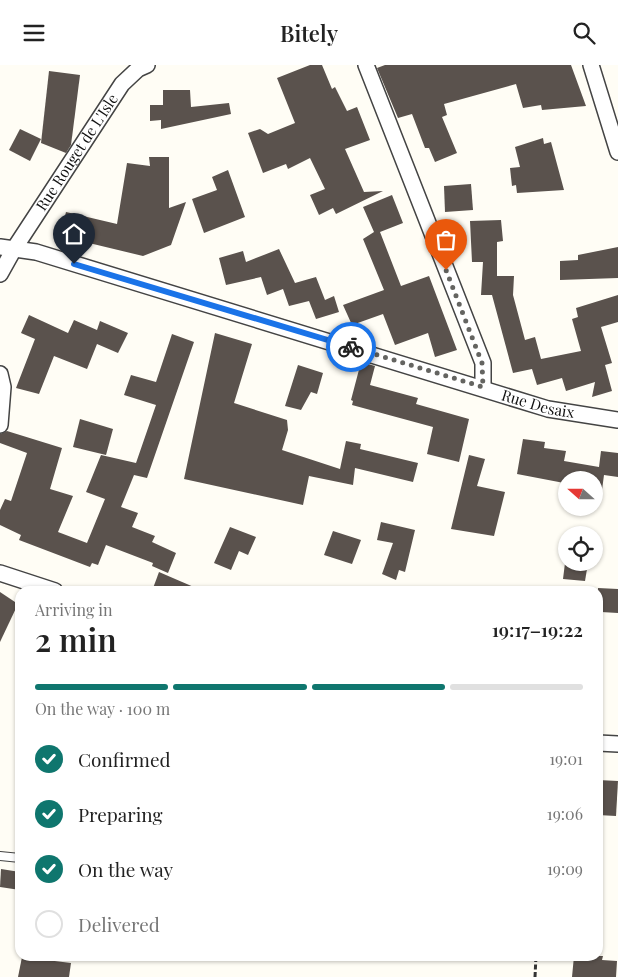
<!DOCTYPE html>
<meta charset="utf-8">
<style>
:root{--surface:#fff;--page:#f6f6f6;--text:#222;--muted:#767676;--line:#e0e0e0;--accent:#0f766e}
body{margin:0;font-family:"Playfair Display",serif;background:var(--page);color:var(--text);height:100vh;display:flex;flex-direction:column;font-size:19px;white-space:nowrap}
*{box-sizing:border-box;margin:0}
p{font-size:16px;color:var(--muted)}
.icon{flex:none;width:28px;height:28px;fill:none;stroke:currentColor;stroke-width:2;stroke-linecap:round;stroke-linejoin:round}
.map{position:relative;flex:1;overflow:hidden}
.panel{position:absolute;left:15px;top:521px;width:588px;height:375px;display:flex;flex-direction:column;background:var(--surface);border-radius:15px;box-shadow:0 1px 4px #0004}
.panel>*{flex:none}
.needle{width:32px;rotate:291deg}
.buttons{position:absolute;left:558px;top:406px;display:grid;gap:10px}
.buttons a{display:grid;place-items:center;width:45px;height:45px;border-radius:50%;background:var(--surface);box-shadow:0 1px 4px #0004;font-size:25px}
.pin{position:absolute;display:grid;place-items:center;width:42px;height:42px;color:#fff;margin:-51px -21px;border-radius:50% 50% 50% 0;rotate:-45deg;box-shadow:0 0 5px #0007}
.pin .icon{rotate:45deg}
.courier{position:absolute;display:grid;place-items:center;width:50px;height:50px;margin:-25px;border:4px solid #1a73e8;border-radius:50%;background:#fff;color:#222;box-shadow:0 1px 6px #0007}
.head em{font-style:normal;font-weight:600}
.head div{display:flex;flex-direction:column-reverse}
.head{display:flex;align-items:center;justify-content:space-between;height:85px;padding:0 20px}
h1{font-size:32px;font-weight:600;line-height:38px}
.bar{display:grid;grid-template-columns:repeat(4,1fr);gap:8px 5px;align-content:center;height:60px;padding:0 20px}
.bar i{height:6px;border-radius:4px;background:var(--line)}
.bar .selected{background:var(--accent)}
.bar p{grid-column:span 4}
ol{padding:0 20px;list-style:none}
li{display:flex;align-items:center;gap:15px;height:55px}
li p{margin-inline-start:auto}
li .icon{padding:5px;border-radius:50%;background:var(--accent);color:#fff;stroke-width:4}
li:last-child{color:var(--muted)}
li i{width:28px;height:28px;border:2px solid var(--line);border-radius:50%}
header{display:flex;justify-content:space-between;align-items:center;height:65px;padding:0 20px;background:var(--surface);font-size:22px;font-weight:600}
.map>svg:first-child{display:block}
</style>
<header><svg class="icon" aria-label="menu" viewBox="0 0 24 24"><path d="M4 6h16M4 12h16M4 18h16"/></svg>Bitely<svg class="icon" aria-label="search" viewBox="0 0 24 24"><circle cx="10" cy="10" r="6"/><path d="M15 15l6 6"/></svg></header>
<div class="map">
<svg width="618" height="912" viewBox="0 0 618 912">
<rect width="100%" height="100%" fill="#fffdf5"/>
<g fill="#5a524d">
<path d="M310 0H322L332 24 335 22 347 46 357 42 370 75 345 84 364 127 383 126 336 149 333 143 319 150 310 130 325 124 310 93 288 104 286 99 263 108 248 68 260 64 268 69 295 58 277 13Z"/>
<path d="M385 0H571L586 41 542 45 541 40 523 43 516 19 444 39 447 50 442 52 457 88 435 97 429 83H425L412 49 398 53 377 3Z"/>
<path d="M49 6 80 10 71 80 66 88 41 78Z"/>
<path d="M163 25H190L191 42 229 38 231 49 161 64V55L150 56V40H163Z"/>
<path d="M20 64 41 74 30 96 9 85Z"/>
<path d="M543 73 544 79 551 77 564 125 517 128 516 120 512 121 510 103 520 102 515 82Z"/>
<path d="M149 92H169V143L186 137 171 180 143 191 60 171 66 147 117 159 127 98 150 101Z"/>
<path d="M228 105 245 152 204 168 192 134 217 125 212 112Z"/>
<path d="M471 119 473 145 445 147 444 121Z"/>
<path d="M392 130 403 158 380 167 401 221 429 211 457 285 435 292 428 268 395 280 383 249 352 260 343 240 384 225 363 174 374 167 363 142Z"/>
<path d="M501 155 503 176 497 177V211H514L513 230 525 275 535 272 541 294 581 286 572 254 578 252 576 243 618 230V257L601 262 612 298 605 300 612 326 592 332 595 317 566 326 562 313 537 320 532 304 513 308 492 230H481L483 197H472L470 156Z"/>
<path d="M618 182V213L560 215V196L578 195V190Z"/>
<path d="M279 184 295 218 316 212 325 235 334 231 339 247 316 254 309 236 289 241 283 224 267 230 261 212 226 220 219 193 243 186 246 197Z"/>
<path d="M29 250 68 268 74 255 97 265 100 256 128 268 118 288 97 279 87 304 54 291 39 329 16 323 35 274 21 268Z"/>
<path d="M215 268 252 279 234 338 287 355 288 365 282 385 340 404 346 376 361 379 360 384 418 398 413 417 355 403 353 420 309 411 303 440 184 414Z"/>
<path d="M172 269 194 277 147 413 134 410 121 442 138 448 132 462 155 471 152 477 176 488 168 508 152 501 153 498 106 480 98 500 92 498 90 502 19 475 21 470 0 460V445L5 434 11 436 27 388 0 378V369L7 366 62 383 50 424 73 431 58 467 87 478 105 434 86 427 101 390 136 398 156 340 124 330 131 310 156 317Z"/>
<path d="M361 297 375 301 370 320 418 333 416 339 469 354 459 397 427 389 433 362 352 340 353 336 351 335Z"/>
<path d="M298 300 323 308 317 329 311 327 301 345 285 341Z"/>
<path d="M80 354 113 364 106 390 73 382Z"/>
<path d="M523 374 545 377 544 383 566 386 564 396 599 402 601 386 618 388V412L604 410 602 425 594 424V415H566V423L563 422 564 418 517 409Z"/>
<path d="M469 390 485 394 477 421 505 427 494 471 451 464Z"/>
<path d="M381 457 415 465 405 507 399 505 396 515 382 509 393 478 377 475Z"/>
<path d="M230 462 256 472 248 490 239 486 231 505 214 498Z"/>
<path d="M333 466 361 475 352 499 324 490Z"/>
<path d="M565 498H588L585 516 563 514Z"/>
<path d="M159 507 203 526H152Z"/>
<path d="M598 523 618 524V548L601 547 602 544H598Z"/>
<path d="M0 527 18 539 0 577Z"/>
<path d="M598 715 618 716 616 751 598 750Z"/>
<path d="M1 804 20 807V825L0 822Z"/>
<path d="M574 891H603L602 895 617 896 616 912H572Z"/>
<path d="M22 892 71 898 69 912H18Z"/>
</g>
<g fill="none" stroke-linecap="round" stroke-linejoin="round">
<g stroke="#444" stroke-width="10">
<path id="lane" d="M0 791 20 793"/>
</g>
<g stroke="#444" stroke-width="18">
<g id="street">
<path d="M366 0 483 298V323"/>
<path d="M591 0 618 87"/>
<path id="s1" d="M0 182 36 187 548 344 618 355"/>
<path id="s2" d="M0 209 14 184 122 19 138 4 147 0"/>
<path d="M0 309 3 322 0 360"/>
<path d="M0 508 55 526"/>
<path d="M598 678 618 679"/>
</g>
</g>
<path stroke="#333" stroke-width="3" stroke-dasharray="5 2.5" stroke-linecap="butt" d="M535 912 536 891"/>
<use href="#lane" stroke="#fff" stroke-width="8"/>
<use href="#street" stroke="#fff" stroke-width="15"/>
</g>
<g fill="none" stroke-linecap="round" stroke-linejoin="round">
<path stroke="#646461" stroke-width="5" stroke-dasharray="0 9" d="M351 282 483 322 482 298 446 205"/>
<path stroke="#1a73e8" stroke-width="6" d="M74 199 351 282"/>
</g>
<g text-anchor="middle" stroke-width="5" stroke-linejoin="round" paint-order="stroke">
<g font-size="15" fill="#111" stroke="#fff">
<text dy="5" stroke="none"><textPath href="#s2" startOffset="144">Rue Rouget de L'Isle</textPath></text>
<text dy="5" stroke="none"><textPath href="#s1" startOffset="561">Rue Desaix</textPath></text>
</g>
</g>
</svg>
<div class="buttons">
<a><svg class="needle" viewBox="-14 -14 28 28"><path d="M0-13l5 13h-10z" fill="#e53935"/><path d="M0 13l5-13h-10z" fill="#767676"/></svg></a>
<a><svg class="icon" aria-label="locate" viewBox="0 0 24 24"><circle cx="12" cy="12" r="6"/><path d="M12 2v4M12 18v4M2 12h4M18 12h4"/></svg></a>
</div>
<div class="pin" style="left:446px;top:205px;background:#ea580c"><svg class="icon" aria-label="bag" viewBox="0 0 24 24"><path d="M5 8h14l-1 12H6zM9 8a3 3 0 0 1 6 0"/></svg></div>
<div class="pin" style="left:74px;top:199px;background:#1f2937"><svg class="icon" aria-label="home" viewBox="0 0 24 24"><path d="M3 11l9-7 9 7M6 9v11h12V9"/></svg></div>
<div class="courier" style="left:351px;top:282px"><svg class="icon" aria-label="bike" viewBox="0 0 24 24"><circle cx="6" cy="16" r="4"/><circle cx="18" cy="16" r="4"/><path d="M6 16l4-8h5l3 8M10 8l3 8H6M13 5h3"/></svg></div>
<section class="panel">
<div class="head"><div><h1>2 min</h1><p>Arriving in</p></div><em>19:17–19:22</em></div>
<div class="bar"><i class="selected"></i><i class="selected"></i><i class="selected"></i><i></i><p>On the way · 100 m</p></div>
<ol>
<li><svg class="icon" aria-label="check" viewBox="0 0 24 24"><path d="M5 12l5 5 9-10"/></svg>Confirmed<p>19:01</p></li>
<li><svg class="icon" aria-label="check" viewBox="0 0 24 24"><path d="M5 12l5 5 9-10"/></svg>Preparing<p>19:06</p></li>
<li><svg class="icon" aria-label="check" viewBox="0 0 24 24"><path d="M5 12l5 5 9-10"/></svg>On the way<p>19:09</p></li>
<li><i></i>Delivered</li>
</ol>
</section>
</div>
